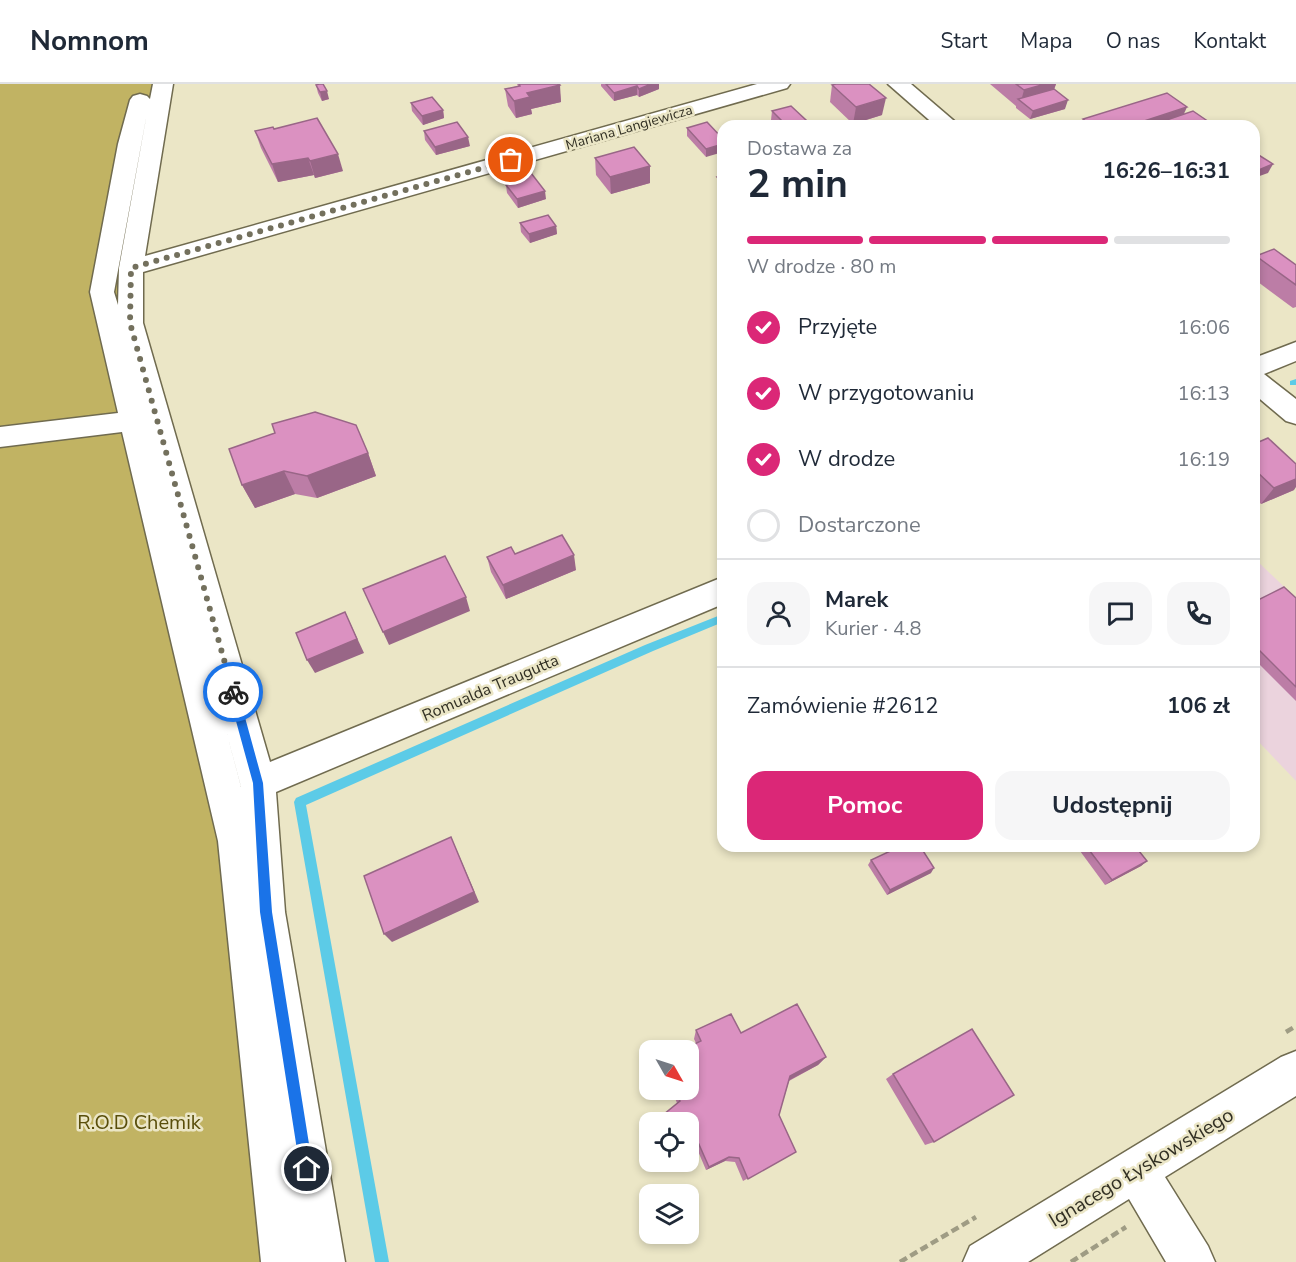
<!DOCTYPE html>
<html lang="pl">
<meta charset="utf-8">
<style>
:root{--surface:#fff;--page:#f6f6f7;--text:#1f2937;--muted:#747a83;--line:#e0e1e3;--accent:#db2777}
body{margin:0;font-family:"Nunito Sans",sans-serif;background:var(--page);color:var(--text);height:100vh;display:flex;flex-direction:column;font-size:22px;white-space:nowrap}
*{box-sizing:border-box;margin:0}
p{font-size:20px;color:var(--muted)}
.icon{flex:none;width:33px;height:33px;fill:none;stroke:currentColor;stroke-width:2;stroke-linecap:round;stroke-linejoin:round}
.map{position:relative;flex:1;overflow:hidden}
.panel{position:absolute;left:717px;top:36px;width:543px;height:732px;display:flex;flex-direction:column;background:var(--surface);border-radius:18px;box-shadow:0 3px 9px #0003}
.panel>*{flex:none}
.needle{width:39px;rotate:129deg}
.tools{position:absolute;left:639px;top:956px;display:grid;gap:12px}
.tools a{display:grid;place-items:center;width:60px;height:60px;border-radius:12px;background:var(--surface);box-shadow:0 3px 9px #0003;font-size:30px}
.pin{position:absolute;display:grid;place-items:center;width:51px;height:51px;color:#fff;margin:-26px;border:3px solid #fff;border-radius:50%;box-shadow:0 2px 6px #0007}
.courier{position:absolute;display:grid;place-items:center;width:60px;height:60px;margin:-30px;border:4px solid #1a73e8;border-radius:50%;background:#fff;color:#222;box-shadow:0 2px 8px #0007}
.headline em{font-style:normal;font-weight:700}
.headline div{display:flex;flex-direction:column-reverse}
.headline{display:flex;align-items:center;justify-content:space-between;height:102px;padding:0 30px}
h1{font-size:39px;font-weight:700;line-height:45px}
.bar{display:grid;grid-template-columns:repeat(4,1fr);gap:9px 6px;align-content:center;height:72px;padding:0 30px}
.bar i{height:8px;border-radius:4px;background:var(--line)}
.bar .selected{background:var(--accent)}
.bar p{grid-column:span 4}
.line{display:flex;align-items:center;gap:15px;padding:0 30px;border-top:2px solid var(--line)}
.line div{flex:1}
.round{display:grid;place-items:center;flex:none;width:63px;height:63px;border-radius:18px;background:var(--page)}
ol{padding:0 30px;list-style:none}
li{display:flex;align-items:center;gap:18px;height:66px}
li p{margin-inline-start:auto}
li .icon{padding:6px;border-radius:50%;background:var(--accent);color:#fff;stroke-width:4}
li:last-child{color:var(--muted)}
li i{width:33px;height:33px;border:3px solid var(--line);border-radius:50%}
.cta{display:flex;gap:12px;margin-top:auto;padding:12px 30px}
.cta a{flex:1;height:69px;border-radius:18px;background:var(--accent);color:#fff;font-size:24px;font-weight:700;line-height:69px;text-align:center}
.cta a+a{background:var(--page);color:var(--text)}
header{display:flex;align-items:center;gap:36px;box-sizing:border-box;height:84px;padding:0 30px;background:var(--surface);border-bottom:2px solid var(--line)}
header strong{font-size:28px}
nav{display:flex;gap:33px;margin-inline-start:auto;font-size:21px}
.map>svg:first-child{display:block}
</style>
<header>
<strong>Nomnom</strong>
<nav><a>Start</a><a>Mapa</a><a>O nas</a><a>Kontakt</a></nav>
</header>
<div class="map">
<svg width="1296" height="1178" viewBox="0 0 1296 1178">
<rect width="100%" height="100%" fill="#ebe6c6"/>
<path fill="#ebd3dd" d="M1254 474 1296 514V697L1254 653Z"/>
<path fill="#c1b363" d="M0 0H154L117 206 240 708 296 1178H0Z"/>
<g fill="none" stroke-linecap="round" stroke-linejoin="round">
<g fill="#5ccbe7" fill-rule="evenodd">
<path d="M1296 295V301H1290V297Z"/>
<path d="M723 530V538L653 567 306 721 389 1178H375L294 718 296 714 645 561Z"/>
</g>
<g stroke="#706b4f" stroke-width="3">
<g id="minor">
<path d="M153 0H173L145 172 757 0H790L787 4 143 188V239L270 678 723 493V520L276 708 285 828 345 1178H261L218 757 122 348 0 363V343L118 329 90 208 118 60 130 16 133 12 140 10 147 12 150 15ZM147 29 119 184 118 221 114 208ZM223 635 240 699 241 703Z"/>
<path d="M888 0H911L960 42H936Z"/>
<path d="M1296 258V277L1264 290 1296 315V340L1286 337 1254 310V274Z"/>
<path d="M1296 967V1012L1165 1093 1208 1162 1215 1178H1166L1129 1115 1028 1178H963L970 1162 1281 973Z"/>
</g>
</g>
<g stroke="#9f9c84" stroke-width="4.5" stroke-dasharray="8 4" stroke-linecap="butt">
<path d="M1286 948 1296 942"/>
<path d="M900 1178 976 1133"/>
<path d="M1071 1178 1126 1143"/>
</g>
<use href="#minor" fill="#fff" fill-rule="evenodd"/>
</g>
<g fill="#bc7da6">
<path d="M517 0H559L561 18 531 25 532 30 516 34 508 22 505 5 518 2Z"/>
<path d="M601 0H659V5L639 13 637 11 614 17 601 2Z"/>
<path d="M990 0H1056L1054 5 1065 25 1030 35 1016 24V22Z"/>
<path d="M316 1 329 15 322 17 318 9Z"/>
<path d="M832 1 882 31 853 40 830 18Z"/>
<path d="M411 19 443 26 444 34 423 41 412 27Z"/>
<path d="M772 27 807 37V42H778L771 36Z"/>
<path d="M1183 31 1207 42H1080L1083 35Z"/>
<path d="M687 44 723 55 706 73 687 52Z"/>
<path d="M274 45 343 87 315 94 314 91 278 98 261 64 255 47Z"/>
<path d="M424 47 470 62 436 71 425 56Z"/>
<path d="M595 74 650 99 611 110 596 91Z"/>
<path d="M723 92V109L717 102V93Z"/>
<path d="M516 93 546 115 518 124 507 109 506 101 516 97Z"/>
<path d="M520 139 556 142 557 150 530 159 521 148Z"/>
<path d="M1256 172 1296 181V223L1293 224 1254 195V176Z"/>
<path d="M356 341 368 369 376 392 317 414 295 410 255 424 242 401Z"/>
<path d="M1254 360 1294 406 1261 420 1254 413Z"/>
<path d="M515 470 576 486 506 515 491 488 487 473Z"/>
<path d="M1296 514V617L1254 575V518Z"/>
<path d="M1086 762 1147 777 1141 782 1105 801 1080 767Z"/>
<path d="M871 776 931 789 887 811 868 781Z"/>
<path d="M696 946 741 949 826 973 818 981 789 997 779 1031 796 1068 743 1097 735 1078 725 1077 706 1086 695 1060 688 1063V1038L677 1019 671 1005H688L696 959 694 955Z"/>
<path d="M893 990 934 1058 925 1061 886 995Z"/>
</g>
<g fill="#996687">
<path d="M651 0H659V5L639 13V5Z"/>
<path d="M1045 0H1056L1051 14 1021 17 1024 6Z"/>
<path d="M560 1 561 18 531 25 532 30 516 34 514 17 527 9Z"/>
<path d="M637 2V11L614 17V9Z"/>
<path d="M327 7 329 15 322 17 320 8Z"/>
<path d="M886 14 882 31 853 40 856 23Z"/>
<path d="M1068 16 1065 25 1030 35 1033 27Z"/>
<path d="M1187 23 1183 32 1152 42H1129Z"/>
<path d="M443 26 444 34 423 41 422 32Z"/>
<path d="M807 37V42H791Z"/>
<path d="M1209 38 1207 42H1198Z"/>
<path d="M468 53 470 62 436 71 435 63Z"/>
<path d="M723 60V68L706 73V65Z"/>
<path d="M338 70 343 87 315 94 310 77Z"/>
<path d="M308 74 314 91 278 98 272 80Z"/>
<path d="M1273 80 1268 89 1254 94V88Z"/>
<path d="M650 82V99L611 110 610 93Z"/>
<path d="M545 107 546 115 518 124 517 115Z"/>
<path d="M556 142 557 150 530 159 529 150Z"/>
<path d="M368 369 376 392 317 414 307 392Z"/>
<path d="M284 387 295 410 255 424 242 401Z"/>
<path d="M1296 395V403L1294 406 1261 420 1274 404Z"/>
<path d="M574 471 576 486 506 515 503 501Z"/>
<path d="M466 513 470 527 389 561 383 548Z"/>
<path d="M345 528 364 569 315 589 307 576Z"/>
<path d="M451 753 479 818 392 858 384 850Z"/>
<path d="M1147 777 1141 782 1105 801 1112 796Z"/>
<path d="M934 784 931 789 887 811 890 806Z"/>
<path d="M826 973 818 981 784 999 790 992Z"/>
<path d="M697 1056 695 1060 688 1063V1060Z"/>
<path d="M729 1073 725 1077 706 1086 709 1083Z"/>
</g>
<g fill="#db91c1" stroke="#996687" stroke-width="1.5">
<path d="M319 0H323L327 7 320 8 316 1Z"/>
<path d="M519 0H559L560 1 527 9 530 13 514 17 505 5 520 2Z"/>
<path d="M606 0H651L639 5 637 2 614 9Z"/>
<path d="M836 0H869L886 14 856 23 832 1Z"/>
<path d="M1016 0H1045L1024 6Z"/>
<path d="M1054 5 1068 16 1033 27 1018 15Z"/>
<path d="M1167 9 1187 23 1129 42H1092L1083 35Z"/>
<path d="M432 13 443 26 422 32 411 19Z"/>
<path d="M791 22 807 37 791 42H787L772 27Z"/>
<path d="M1193 27 1209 38 1198 42H1149Z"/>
<path d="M317 34 338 70 310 77 308 74 272 80 255 47 273 43 274 45Z"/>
<path d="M457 38 468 53 435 63 424 47Z"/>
<path d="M707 38 723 55V60L706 65 687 44Z"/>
<path d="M634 63 650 82 610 93 595 74Z"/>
<path d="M1257 70 1273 80 1254 88V71Z"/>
<path d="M531 89 545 107 517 115 506 101 518 97 516 93Z"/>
<path d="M723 92V100L717 93Z"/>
<path d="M548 131 556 142 529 150 520 139Z"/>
<path d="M1274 165 1296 181V201L1256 172Z"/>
<path d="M315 328 356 341 368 369 307 392 284 387 242 401 229 365 275 349 272 340Z"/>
<path d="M1268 354 1296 380V395L1274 404 1254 385V360Z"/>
<path d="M562 451 574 471 503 501 487 473 511 463 515 470Z"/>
<path d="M445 472 466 513 383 548 363 505Z"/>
<path d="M1284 503 1296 514V603L1254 561V518Z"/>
<path d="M345 528 357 555 307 576 296 549Z"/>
<path d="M451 753 474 808 384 850 364 792Z"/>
<path d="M901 762H920L934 784 890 806 871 776Z"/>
<path d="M1086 762H1135L1147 777 1112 796Z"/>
<path d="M797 920 826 973 790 992 779 1031 796 1068 748 1095 739 1074 729 1073 709 1083 697 1056 688 1060V1038H662L663 1031 680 1017 675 1005H688V966H682L701 957 696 946 731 930 741 949Z"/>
<path d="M972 945 1014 1011 934 1058 893 990Z"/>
</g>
<path fill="#1a73e8" d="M233 604 238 608 263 699 272 828 313 1085 311 1089 307 1091 302 1089 300 1085 260 828 253 699 228 608Z"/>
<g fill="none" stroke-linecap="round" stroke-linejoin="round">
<path stroke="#73705d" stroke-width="6" stroke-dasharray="0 10.8" d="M233 608 130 239 131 184 511 76"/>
</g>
<g text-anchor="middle" stroke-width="5" stroke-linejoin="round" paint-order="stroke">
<g font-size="14" fill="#323024" stroke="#ebe6c6">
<text transform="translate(629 43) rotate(-16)" y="5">Mariana Langiewicza</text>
</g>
<g font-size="16" fill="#323024" stroke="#ebe6c6">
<text transform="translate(490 603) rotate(-23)" y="6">Romualda Traugutta</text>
</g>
<g font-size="20" fill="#594e0a" stroke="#ebe6c6">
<text x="139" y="1045">R.O.D Chemik</text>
</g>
<g font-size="20" fill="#323024" stroke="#ebe6c6">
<text transform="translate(1141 1083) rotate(-31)" y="7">Ignacego Łyskowskiego</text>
</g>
</g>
</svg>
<div class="tools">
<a><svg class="needle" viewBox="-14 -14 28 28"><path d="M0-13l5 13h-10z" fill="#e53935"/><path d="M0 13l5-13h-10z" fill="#747a83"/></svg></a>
<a><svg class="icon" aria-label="locate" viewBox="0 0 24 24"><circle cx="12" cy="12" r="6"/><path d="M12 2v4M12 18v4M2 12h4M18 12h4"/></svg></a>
<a><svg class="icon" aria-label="layers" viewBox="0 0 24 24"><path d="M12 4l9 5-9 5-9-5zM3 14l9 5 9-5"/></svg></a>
</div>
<div class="pin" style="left:511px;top:76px;background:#ea580c"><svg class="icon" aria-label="bag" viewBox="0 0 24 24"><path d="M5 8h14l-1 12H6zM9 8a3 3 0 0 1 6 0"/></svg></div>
<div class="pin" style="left:307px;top:1085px;background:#1f2937"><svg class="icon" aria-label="home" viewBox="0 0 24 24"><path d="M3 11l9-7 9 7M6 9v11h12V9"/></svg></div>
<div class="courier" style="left:233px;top:608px"><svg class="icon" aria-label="bike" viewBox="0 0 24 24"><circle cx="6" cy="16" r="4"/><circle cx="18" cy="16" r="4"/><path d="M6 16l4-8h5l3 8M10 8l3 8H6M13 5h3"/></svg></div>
<section class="panel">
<div class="headline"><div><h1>2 min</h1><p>Dostawa za</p></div><em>16:26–16:31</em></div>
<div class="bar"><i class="selected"></i><i class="selected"></i><i class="selected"></i><i></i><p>W drodze · 80 m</p></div>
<ol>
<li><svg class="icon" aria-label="check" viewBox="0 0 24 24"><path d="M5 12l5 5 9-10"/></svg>Przyjęte<p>16:06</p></li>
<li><svg class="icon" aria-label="check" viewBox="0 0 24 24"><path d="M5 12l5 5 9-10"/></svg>W przygotowaniu<p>16:13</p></li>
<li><svg class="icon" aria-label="check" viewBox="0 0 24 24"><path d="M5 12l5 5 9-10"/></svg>W drodze<p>16:19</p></li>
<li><i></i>Dostarczone</li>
</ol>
<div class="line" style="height:108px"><a class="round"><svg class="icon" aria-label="person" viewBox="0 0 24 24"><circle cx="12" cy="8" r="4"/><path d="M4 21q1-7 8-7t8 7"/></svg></a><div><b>Marek</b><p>Kurier · 4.8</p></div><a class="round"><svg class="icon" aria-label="chat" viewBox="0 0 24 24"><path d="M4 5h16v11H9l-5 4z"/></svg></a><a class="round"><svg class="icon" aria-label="phone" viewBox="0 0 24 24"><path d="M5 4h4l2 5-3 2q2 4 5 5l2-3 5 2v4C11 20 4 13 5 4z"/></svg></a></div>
<div class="line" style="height:78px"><div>Zamówienie #2612</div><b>106 zł</b></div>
<div class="cta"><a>Pomoc</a><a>Udostępnij</a></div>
</section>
</div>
